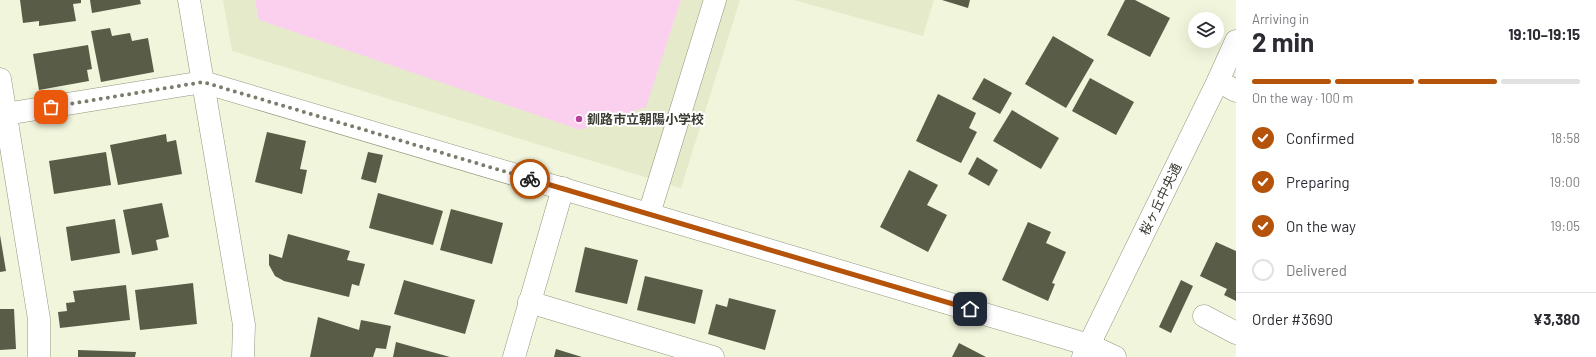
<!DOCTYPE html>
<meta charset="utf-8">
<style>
:root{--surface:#fff;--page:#f7f7f7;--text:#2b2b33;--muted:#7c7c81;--line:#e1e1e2;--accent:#b45309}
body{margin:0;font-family:Barlow,"Noto Sans JP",sans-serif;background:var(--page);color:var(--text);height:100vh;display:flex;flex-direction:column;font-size:15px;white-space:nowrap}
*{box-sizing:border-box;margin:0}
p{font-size:13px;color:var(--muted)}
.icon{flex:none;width:22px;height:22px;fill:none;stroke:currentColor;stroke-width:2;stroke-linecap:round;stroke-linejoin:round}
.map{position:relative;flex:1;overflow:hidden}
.panel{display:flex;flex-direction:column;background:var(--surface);width:360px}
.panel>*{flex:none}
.controls{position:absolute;left:1188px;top:12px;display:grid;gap:8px}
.controls a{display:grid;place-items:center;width:36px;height:36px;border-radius:50%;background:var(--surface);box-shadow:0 4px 16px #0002;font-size:20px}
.pin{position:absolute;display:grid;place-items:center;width:34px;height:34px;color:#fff;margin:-17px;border-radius:8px;box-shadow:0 2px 6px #0006}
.courier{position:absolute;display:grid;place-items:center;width:40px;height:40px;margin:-20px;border:3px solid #b45309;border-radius:50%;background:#fff;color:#222;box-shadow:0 1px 5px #0007}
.headline em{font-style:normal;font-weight:700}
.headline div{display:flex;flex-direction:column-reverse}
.headline{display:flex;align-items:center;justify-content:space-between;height:68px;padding:0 16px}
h1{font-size:26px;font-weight:700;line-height:30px}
.bar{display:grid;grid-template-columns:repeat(4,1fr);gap:6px 4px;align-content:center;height:48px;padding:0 16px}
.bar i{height:5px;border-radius:3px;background:var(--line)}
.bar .on{background:var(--accent)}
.bar p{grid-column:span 4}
.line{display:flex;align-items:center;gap:10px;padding:0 16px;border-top:1px solid var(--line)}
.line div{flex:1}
ol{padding:0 16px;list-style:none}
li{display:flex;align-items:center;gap:12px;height:44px}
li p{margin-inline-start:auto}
li .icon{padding:4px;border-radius:50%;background:var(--accent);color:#fff;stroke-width:4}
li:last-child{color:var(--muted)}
li i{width:22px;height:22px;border:2px solid var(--line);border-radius:50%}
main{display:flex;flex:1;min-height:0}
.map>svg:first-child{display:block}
</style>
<main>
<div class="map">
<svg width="1236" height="357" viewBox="0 0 1236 357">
<rect width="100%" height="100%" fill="#f0f5db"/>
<g fill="#e5ebca">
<path d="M223 0H740L681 188 232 51Z"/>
<path d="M794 0H934L923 36Z"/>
</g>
<path fill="#fbd0ee" d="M255 0H681L646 107 580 130 259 20Z"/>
<g fill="#595d47">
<path d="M20 0H81V3L73 4 76 21 39 26V21L23 23Z"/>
<path d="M90 0H140L141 4 92 13Z"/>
<path d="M942 0H970L968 8Z"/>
<path d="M1125 0H1135L1170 18 1150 57 1107 35Z"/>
<path d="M110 28 112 36 130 33 132 41 148 38 154 72 101 82 91 31Z"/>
<path d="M1053 36 1094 60 1066 108 1025 84Z"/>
<path d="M88 45 92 69 87 70 89 81 39 90 33 54Z"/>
<path d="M984 78 1012 93 1000 114 972 99Z"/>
<path d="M1090 78 1134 102 1116 135 1072 111Z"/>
<path d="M938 94 976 113 969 128 977 132 961 163 916 141Z"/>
<path d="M1012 110 1059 138 1041 169 993 141Z"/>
<path d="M267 132 306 141 300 169 307 170 302 194 255 182Z"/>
<path d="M166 134 167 142 176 140 182 174 118 185 110 145Z"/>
<path d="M106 152 111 185 54 194 49 161Z"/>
<path d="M368 152 383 155 376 183 361 179Z"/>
<path d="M977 157 998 170 989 186 968 174Z"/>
<path d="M909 170 938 185 927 205 947 215 928 252 880 227Z"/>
<path d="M378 193 443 211 433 245 369 228Z"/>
<path d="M162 203 169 237 156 240 158 250 132 255 123 210Z"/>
<path d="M451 209 503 223 492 264 440 250Z"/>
<path d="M115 219 120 253 71 261 66 227Z"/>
<path d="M1028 222 1051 232 1046 243 1066 252 1052 283 1055 284 1048 301 1002 280Z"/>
<path d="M288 234 350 251 347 260 365 264 359 286 352 284 349 297 284 281 275 276 269 265V254L282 258Z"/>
<path d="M0 235 6 271 0 272Z"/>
<path d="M1216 242 1236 251V301L1224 295 1227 289 1200 276Z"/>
<path d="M585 247 638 260 627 304 575 292Z"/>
<path d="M645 276 703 290 695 324 637 310Z"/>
<path d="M404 280 475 300 465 334 394 314Z"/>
<path d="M1181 280 1193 286 1171 333 1159 327Z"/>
<path d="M193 283 197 324 140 330 135 290Z"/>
<path d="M126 285 130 320 60 328 58 312 67 311 66 303 75 302 73 291Z"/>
<path d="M729 298 776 310 765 350 708 334 716 304 727 307Z"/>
<path d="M0 309H14L16 349 0 350Z"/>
<path d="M318 317 359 330 361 320 391 326 386 349 376 348 373 357H310Z"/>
<path d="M396 342 450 357H393Z"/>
<path d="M959 343 986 357H952Z"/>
<path d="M556 349 582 357H554Z"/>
<path d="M78 350 136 352 135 357H78Z"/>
</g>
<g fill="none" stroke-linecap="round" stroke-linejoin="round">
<g stroke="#92967e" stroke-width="23">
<g id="minor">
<path d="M189 0 244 325 243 357"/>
<path d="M0 79 39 319V357"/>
<path d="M1218 81 1236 91"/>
<path d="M0 115 203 82 1089 345 1115 357"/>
<path d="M649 214 715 0"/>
<path d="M529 302 713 357"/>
<path d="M1204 316 1236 333"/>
<path d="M514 357 563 188"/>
<path d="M1083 357 1218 81 1236 41"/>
</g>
</g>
<use href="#minor" stroke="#fff" stroke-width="22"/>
</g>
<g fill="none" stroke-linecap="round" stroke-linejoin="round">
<path stroke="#7a7c6c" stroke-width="4" stroke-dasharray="0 7.2" d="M51 107 203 82 530 179"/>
<path stroke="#b45309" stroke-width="5" d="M530 179 970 309"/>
</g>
<circle fill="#b4429c" stroke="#fff" stroke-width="1.5" cx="579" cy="119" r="4"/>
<g text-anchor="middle" stroke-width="4" stroke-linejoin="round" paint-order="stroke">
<g font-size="13" font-weight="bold" fill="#3a3b31" stroke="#fff" text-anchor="start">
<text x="587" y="124">釧路市立朝陽小学校</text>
</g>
<g font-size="13" fill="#3a3b31" stroke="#fff">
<text transform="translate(1160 199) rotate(-64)" y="5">桜ヶ丘中央通</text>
</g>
</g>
</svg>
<div class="controls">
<a><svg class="icon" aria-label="layers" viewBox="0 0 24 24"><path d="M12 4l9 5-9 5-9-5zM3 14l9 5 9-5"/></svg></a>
</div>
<div class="pin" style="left:51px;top:107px;background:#ea580c"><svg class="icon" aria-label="bag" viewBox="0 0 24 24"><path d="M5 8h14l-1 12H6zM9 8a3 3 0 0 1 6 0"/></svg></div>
<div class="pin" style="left:970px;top:309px;background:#1f2937"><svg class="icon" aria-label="home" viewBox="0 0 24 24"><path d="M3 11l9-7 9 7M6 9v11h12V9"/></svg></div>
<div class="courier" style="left:530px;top:179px"><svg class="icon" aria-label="bike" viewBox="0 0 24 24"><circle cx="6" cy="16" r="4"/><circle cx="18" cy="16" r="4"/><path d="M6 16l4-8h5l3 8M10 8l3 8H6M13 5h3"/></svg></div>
</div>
<section class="panel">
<div class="headline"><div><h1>2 min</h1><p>Arriving in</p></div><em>19:10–19:15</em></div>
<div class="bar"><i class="on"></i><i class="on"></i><i class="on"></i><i></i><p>On the way · 100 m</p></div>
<ol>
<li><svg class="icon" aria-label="check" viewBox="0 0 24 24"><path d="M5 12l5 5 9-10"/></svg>Confirmed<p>18:58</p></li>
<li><svg class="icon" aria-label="check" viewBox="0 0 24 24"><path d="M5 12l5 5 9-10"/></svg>Preparing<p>19:00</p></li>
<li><svg class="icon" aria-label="check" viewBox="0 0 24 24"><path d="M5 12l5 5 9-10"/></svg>On the way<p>19:05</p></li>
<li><i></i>Delivered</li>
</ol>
<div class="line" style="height:52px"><div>Order #3690</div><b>¥3,380</b></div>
</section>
</main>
